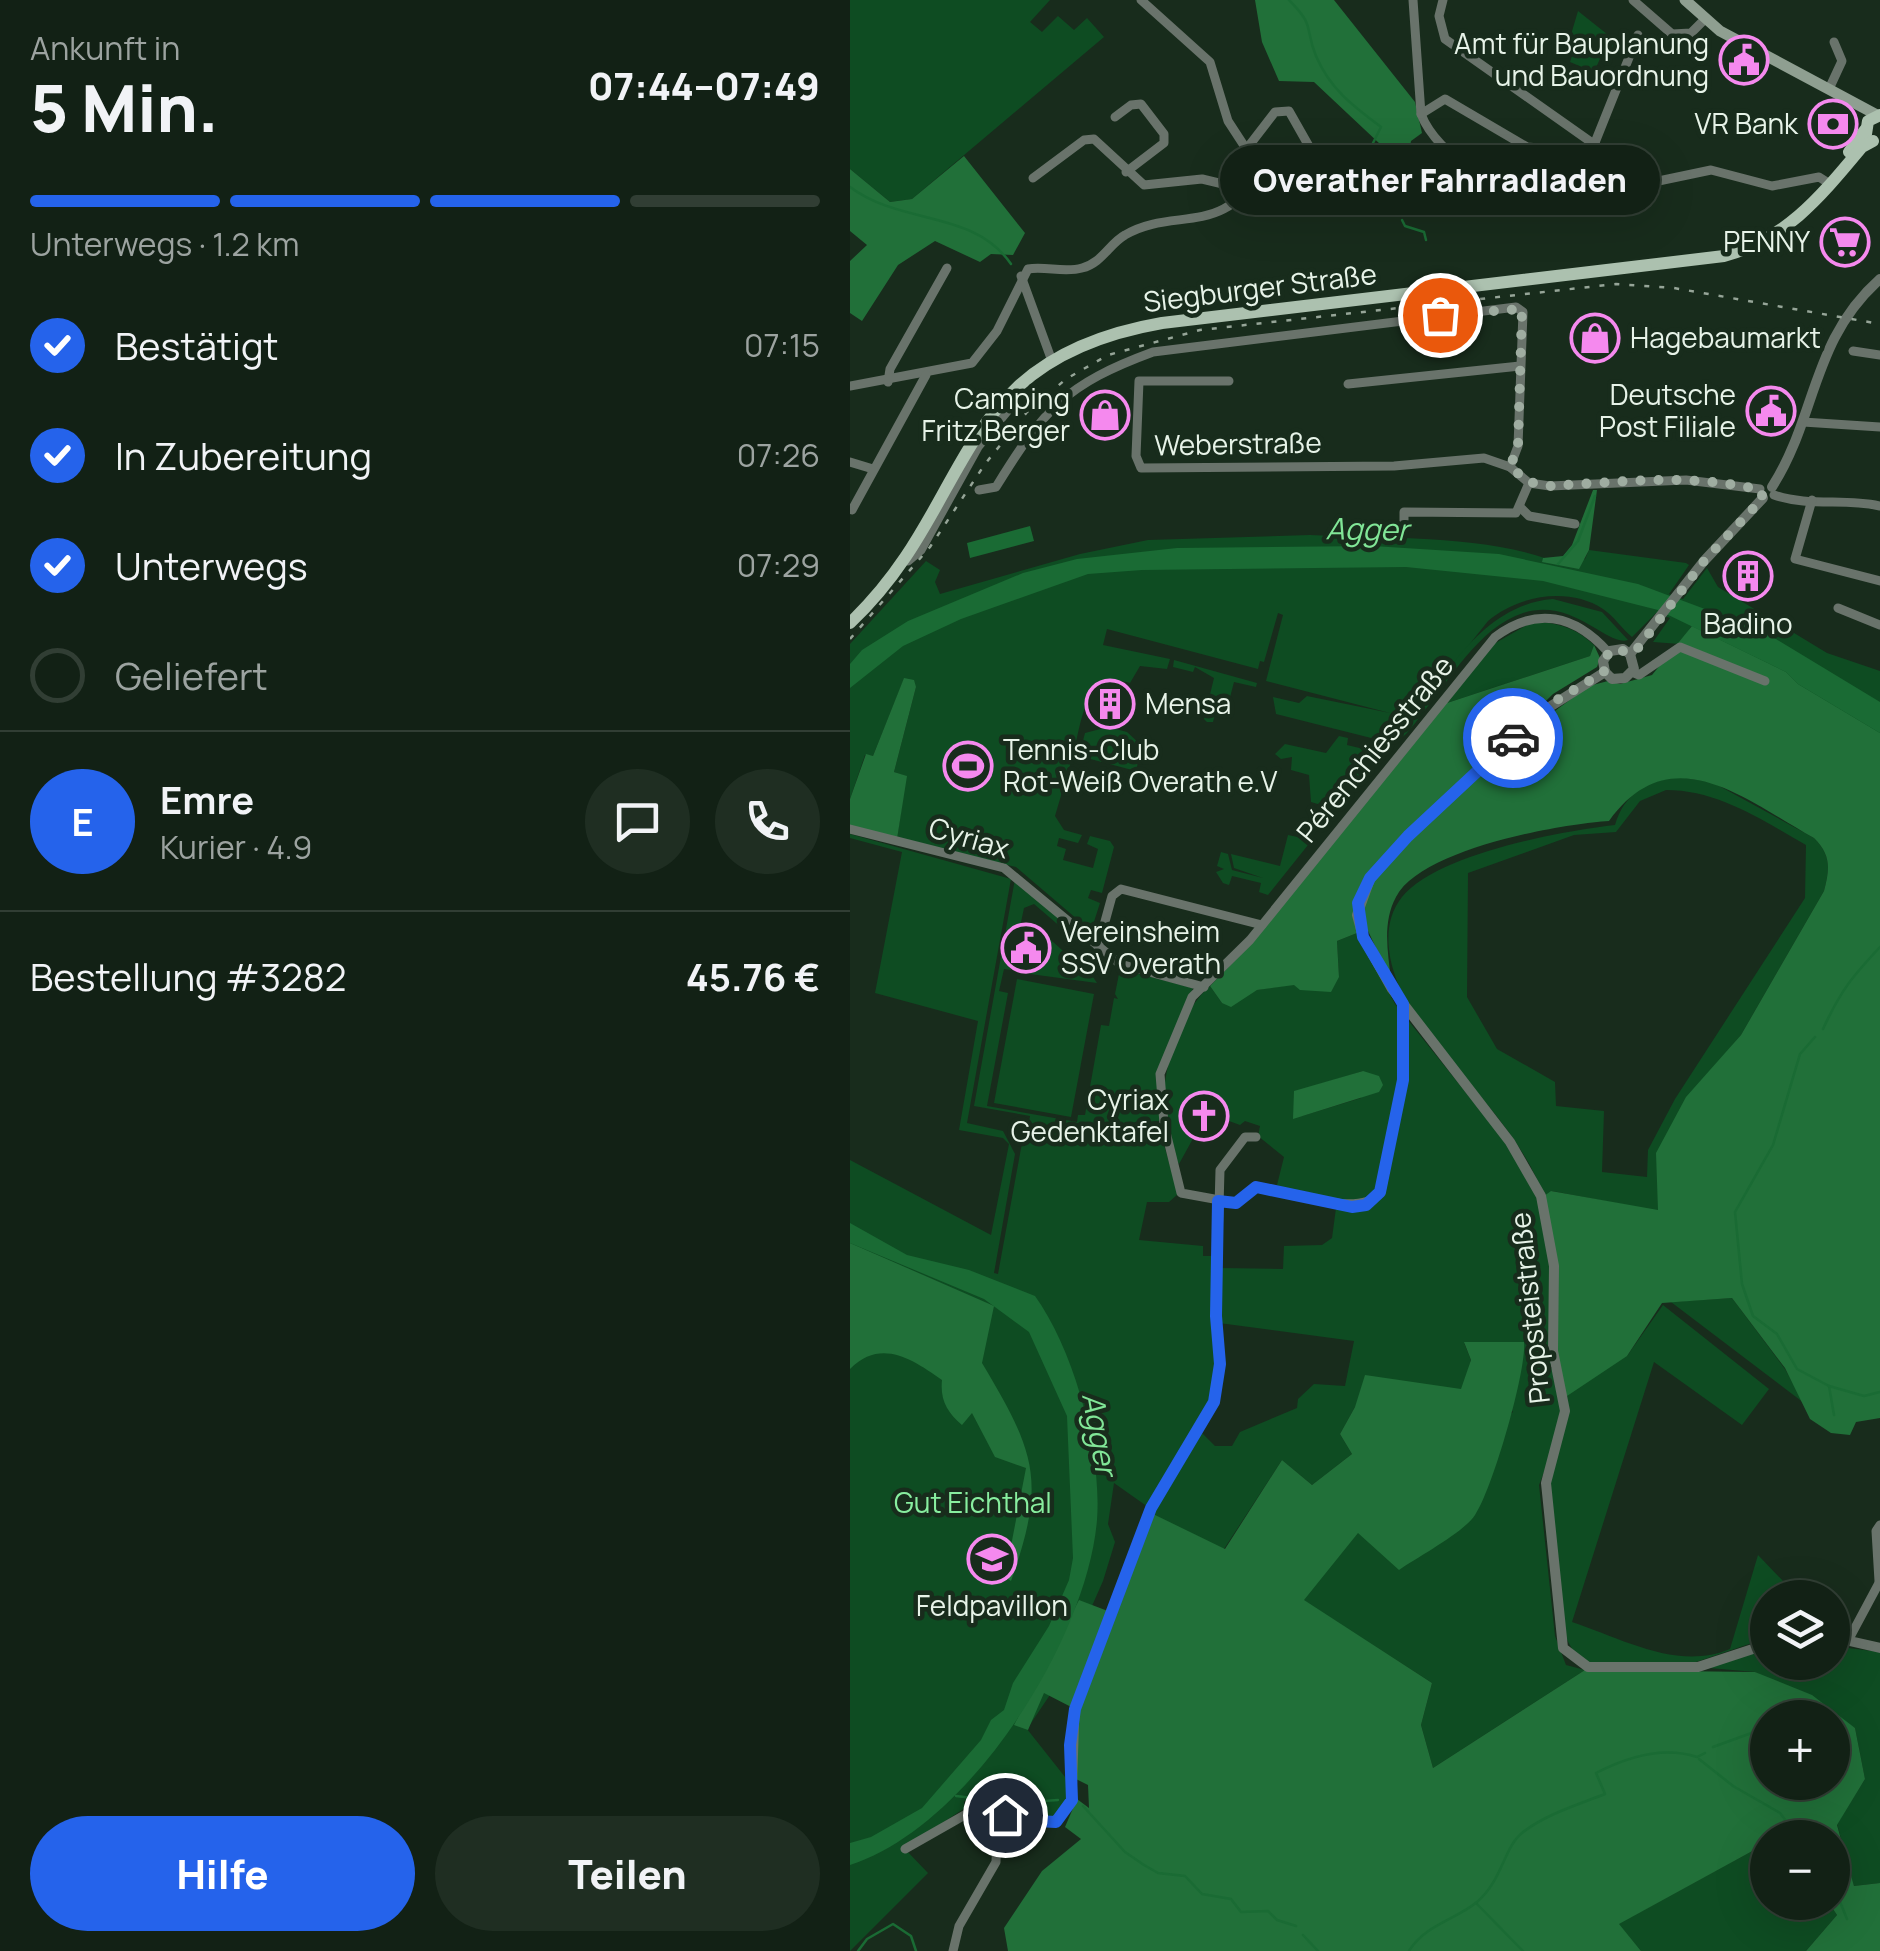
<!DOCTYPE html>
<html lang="de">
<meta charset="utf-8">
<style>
:root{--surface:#122115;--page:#1f2e22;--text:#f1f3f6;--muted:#9ca3a0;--line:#313e34;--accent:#2563eb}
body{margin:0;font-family:Manrope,sans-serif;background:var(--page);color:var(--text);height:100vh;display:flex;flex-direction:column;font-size:38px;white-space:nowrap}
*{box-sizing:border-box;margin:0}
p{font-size:32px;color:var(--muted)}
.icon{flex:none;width:55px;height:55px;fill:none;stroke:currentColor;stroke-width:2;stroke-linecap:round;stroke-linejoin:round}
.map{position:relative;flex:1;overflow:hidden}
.sheet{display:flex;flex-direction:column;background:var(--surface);width:850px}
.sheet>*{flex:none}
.tools{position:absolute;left:900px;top:1580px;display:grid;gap:20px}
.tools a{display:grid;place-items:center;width:100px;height:100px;border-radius:50%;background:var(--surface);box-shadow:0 10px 40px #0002,0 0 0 2px var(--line);font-size:50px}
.pin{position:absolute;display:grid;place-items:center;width:85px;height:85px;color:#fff;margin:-42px;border:5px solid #fff;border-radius:50%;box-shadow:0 2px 10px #0007}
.courier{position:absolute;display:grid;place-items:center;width:100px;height:100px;margin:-50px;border:8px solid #2563eb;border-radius:50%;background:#fff;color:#222;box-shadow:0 2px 12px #0007}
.bubble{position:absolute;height:70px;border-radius:35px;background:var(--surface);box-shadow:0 10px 40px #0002,0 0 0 2px var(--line);font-size:32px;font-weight:800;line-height:70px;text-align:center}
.headline em{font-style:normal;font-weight:800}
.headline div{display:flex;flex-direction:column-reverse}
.headline{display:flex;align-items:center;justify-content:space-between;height:170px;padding:0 30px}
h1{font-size:65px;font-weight:800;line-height:75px}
.bar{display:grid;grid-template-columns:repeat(4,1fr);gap:15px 10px;align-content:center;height:120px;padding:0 30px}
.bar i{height:12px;border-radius:8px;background:var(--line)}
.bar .selected{background:var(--accent)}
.bar p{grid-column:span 4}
.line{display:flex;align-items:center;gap:25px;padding:0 30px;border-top:2px solid var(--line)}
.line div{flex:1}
.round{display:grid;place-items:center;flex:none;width:105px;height:105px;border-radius:52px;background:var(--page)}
ol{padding:0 30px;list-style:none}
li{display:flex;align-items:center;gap:30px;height:110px}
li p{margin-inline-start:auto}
li .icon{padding:10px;border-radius:50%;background:var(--accent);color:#fff;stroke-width:4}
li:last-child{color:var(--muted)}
li i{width:55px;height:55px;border:5px solid var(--line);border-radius:50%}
.button{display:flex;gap:20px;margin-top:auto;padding:20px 30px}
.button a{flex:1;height:115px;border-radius:60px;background:var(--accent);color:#fff;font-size:40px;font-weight:800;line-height:115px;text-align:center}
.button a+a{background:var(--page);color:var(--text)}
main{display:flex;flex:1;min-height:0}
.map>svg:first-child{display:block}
</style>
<main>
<section class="sheet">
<div class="headline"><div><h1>5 Min.</h1><p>Ankunft in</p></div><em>07:44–07:49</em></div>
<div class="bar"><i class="selected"></i><i class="selected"></i><i class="selected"></i><i></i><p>Unterwegs · 1.2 km</p></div>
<ol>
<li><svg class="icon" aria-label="check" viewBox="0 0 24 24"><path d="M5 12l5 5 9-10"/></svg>Bestätigt<p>07:15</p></li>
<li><svg class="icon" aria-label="check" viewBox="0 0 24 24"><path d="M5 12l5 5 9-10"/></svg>In Zubereitung<p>07:26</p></li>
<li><svg class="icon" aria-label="check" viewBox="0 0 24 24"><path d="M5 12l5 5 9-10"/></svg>Unterwegs<p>07:29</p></li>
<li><i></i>Geliefert</li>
</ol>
<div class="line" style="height:180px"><b class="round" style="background:var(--accent);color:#fff">E</b><div><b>Emre</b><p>Kurier · 4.9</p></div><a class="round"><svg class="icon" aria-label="chat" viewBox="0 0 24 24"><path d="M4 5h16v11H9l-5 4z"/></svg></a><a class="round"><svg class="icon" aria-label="phone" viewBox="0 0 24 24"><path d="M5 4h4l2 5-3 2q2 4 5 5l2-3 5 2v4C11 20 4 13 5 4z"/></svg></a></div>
<div class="line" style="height:130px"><div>Bestellung #3282</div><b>45.76 €</b></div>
<div class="button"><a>Hilfe</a><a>Teilen</a></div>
</section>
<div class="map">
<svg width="1030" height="1951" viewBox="0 0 1030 1951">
<rect width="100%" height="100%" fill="#182c1c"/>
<g fill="#0e4c22" fill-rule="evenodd">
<path d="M0 0H200L180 22 192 32 208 16 224 30 237 18 254 37 62 199 40 202 0 169Z"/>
<path d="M728 11 772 46 765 57 753 52 744 72 720 62 727 41 720 38Z"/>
<path d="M460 535C530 538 653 535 714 566L735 559 739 550 836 563 839 565 819 594 833 599 857 568 868 587 977 653 1030 671V736L841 627 830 644 803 642 820 618 806 613 782 637C772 629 764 616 753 609 718 586 667 596 638 621L541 743 426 714 423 697 449 703 457 696 540 713 416 681 433 615 428 613 414 662 410 661 408 669 257 629 253 645 320 659 317 669 290 666 280 683C236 671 233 715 225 746L199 739 188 743 191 749 206 745 223 755 205 816 214 830 232 835 228 843 209 838 207 846 216 849 213 860 243 868 248 849 237 844 240 836 260 841 264 847 252 893 241 890 238 898 250 903 241 931 166 867 47 839 56 776 44 772 66 687 54 679 23 756 15 755 0 799V644L76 561 90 570 85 582 90 594 230 554 298 540Z"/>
<path d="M703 599 752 612 778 640C757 647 723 597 673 613 628 628 600 680 571 715 564 725 555 737 546 742 588 688 627 605 703 599Z"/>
<path d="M684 621C710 624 724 627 744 645L740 656 594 704 642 645Z"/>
<path d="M324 660 407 683 406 687 384 682 378 705 368 702 363 722H357L354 719 364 678 345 667 343 672 323 667Z"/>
<path d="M258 727 277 732 292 746 285 756 289 758 286 771 229 756 235 733Z"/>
<path d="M489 736 498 738 497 745 530 753 536 748 488 810 461 802 459 775 441 770 442 757 431 759 425 754 435 744 476 753Z"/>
<path d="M828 777 862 782 964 838C981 855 980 868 974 891L891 1035 869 1061 808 1211 702 1191 694 1196C670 1131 616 1084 575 1030 549 997 521 936 552 897 587 854 711 831 765 825 774 794 797 780 828 777ZM816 790C868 790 912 820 956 845L955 898 825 1099 798 1150 797 1177 752 1172 754 1111 706 1106 705 1082 647 1049 617 997 618 873 724 835 766 832 790 801Z"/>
<path d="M0 834 161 879 117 1123 153 1131 165 1154 144 1273 148 1274 174 1132 309 1127 328 1194 319 1202H297L289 1240 353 1246V1256H365L368 1366 361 1402 298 1507 264 1483 258 1524 265 1542 253 1581 208 1683 177 1729 219 1782V1802L202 1819H191L192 1805 173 1804 159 1814 114 1801 115 1808 54 1848 78 1873 0 1951V1160L141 1235 159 1144 153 1138 109 1130 128 1021 25 993 52 852 0 838Z"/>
<path d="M438 835 462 840 418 895 409 892 411 883 382 876 379 885 373 883 366 872 374 869 367 866 371 852 378 854 382 870 413 878 384 868 381 854 430 866Z"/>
<path d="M165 879 236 940 227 941 184 904 174 908 161 970 154 969 149 991 158 993 137 1106 227 1122 228 1115H235L251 1025 259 1026 264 998 268 999 265 994 270 969 343 988 315 1052 309 1121 178 1129 180 1116 124 1106Z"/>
<path d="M192 932 232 968 235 965 247 983 180 974Z"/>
<path d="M507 933 545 1004 657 1144 777 1356 813 1305 919 1389 892 1425 804 1362 722 1622C773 1639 828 1671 880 1649L908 1555 933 1581 930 1597 918 1598 917 1638 846 1662 736 1663C695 1640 701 1509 698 1462L689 1485 705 1636 716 1665 735 1670 583 1768 571 1725 582 1683 453 1600 508 1532 663 1412 614 1343 621 1360 612 1390 505 1407 490 1434 502 1454 462 1485 432 1460 374 1549 301 1514 350 1431 365 1446H382L390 1432 447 1408 448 1399 464 1384 495 1386 504 1341 369 1323V1268L433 1269 434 1246 472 1245 482 1238 486 1208 427 1185 434 1157 408 1136 410 1126 395 1121 390 1125 357 1113 329 1164C295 1119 321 1019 360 986L372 1003 407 990 489 977 487 941ZM513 1071 511 1098 452 1116 444 1092Z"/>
<path d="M167 979 244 994 221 1117 144 1103Z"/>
<path d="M882 1298 935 1369 954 1403 821 1302Z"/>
<path d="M983 1646 1030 1652V1883L1004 1886 987 1824 1015 1779 1005 1728 905 1672 848 1667 917 1647 918 1662H982Z"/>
<path d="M917 1843 918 1902 979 1903 987 1915 956 1951H791L768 1924Z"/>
</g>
<g fill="#217039" fill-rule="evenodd">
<path d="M405 0H484L565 102 572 133 561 141 556 170 566 196 556 195 547 160 464 82 429 81 412 42Z"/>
<path d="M114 156 175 233 163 255 141 254 130 262 85 241 48 265 12 321 0 313V261L17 245 0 231V169L40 202 62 199Z"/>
<path d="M743 490H747L739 550 729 569 692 562 693 558 713 556 722 545Z"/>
<path d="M842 626 936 672 948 684 1030 733V1418L1006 1422 1000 1435 981 1433 960 1419 935 1368 882 1298 812 1303 777 1356 714 1398 703 1351 704 1266 694 1196 701 1191 808 1210 806 1153 836 1097 891 1035 974 891C980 868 981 855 964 838 894 799 821 735 759 821 710 824 571 849 546 897 532 923 538 952 541 980L512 918 513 899 522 883 566 832 676 732 739 686 758 681 770 684 802 675Z"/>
<path d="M744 645 750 658 747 667 703 694 511 885 503 907 507 933 487 941 489 977 481 992 450 990 444 985 407 990 381 1007 372 1003 360 986 401 944 594 704 740 656Z"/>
<path d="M54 678 64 680 66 687 44 772 57 776 47 839 0 827V799L16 754 23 756Z"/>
<path d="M513 1071 529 1076 533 1085 529 1092 443 1119 444 1091Z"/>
<path d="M0 1243 144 1306 132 1363C185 1452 197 1480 161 1581L155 1577 176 1468 145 1457 122 1413 112 1425C97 1412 90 1400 92 1380 62 1359 31 1338 0 1369Z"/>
<path d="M614 1342H674C677 1370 642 1491 625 1515 613 1533 569 1556 549 1570L508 1533 454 1600 582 1683 571 1725 583 1768 735 1670 905 1672 962 1695 1005 1728 1015 1779 987 1825 1004 1886 1030 1883V1951H956L987 1915 979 1903 982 1838H918L917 1843 769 1924 791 1951H158L154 1928 192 1871 231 1839 215 1827 227 1799 239 1808 238 1785 226 1779 227 1710 194 1693 178 1730 164 1725 229 1600 263 1613 301 1513 375 1549 432 1460 462 1485 502 1454 490 1434 505 1407 515 1375 611 1389 621 1360ZM918 1718H982V1782H918Z"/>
</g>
<g fill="#1a6b34">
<path d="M180 526 184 541 120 558 117 543Z"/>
<path d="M523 546 649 554 788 584 911 630 1030 702V733L948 684 936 672 808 610 693 581 556 567 292 570 238 574 111 619 53 646 0 688V664L12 650 58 621 173 573 227 559 327 548Z"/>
<path d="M0 1223 57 1255 119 1270 185 1296C225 1352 252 1453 247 1520 237 1640 119 1827 0 1865V1843L21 1837 72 1808 131 1740 141 1720 154 1710 163 1683 199 1626 219 1580 223 1558 217 1416 179 1332 134 1299 0 1243Z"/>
</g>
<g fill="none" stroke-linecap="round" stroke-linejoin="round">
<g stroke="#1a6b34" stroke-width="2.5">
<path d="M439 0C466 27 454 27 466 56 480 89 503 106 531 127L514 161 511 213"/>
<path d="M0 187C52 226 123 209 161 264"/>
<path d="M552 220 555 226 574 232 576 240"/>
<path d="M708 564 728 541 745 496"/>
<path d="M973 1029C991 990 1002 977 1030 947"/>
<path d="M965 1037 950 1054 923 1145 885 1212 892 1284 903 1316 927 1334 947 1369 979 1386 984 1415"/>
<path d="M979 1386 1014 1396 1030 1392"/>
<path d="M982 1745 988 1749"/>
<path d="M863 1747 918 1727"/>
<path d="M849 1759 883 1786 930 1813 949 1838"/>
<path d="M106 1796 165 1803 208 1800"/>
<path d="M233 1806 275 1852 294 1865 308 1873 335 1876 352 1894 381 1899 391 1912 418 1911 427 1920 446 1926"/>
<path d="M982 1882 997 1919"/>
<path d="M626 1903 673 1951"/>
<path d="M453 1935 468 1951"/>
<path d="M8 1951 17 1939 43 1924 61 1936 66 1951"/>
<path d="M559 1951C575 1925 605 1920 627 1902 652 1881 654 1847 672 1833 694 1815 727 1805 755 1794L746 1773C777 1757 814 1746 847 1757L855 1753"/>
</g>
<g stroke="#69736b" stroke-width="9">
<path d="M563 0 571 114C587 156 653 196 698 198 730 200 767 188 799 183"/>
<path d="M593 0 589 16 595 39 799 183 861 170 922 186 969 177 980 184"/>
<path d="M783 0 822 34 841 33 854 20"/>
<path d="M979 89 992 61 984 42"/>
<path d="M571 114 595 99 677 147 739 152 744 145"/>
<path d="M265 117 281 105 291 104 314 134V143L276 172"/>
<path d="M744 145 788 35"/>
<path d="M398 147 425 112 439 111 477 178"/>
<path d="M183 178 234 140 244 139 294 185 352 179 394 189"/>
<path d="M171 276 202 361"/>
<path d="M1003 351 1030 355"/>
<path d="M379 381H289L286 456 291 468 544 466 634 458 660 467"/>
<path d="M38 382 40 369 97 268"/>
<path d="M498 384 670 366"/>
<path d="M0 386 122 363 147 331 178 269C195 266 215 273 232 268 252 263 259 244 275 235 323 206 379 239 408 167L378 121 360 62 291 0"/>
<path d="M953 422 1030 427"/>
<path d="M0 462 23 469"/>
<path d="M129 490 146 487C194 409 216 384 303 352L666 307 673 312 668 446 660 467 679 483 700 486 836 480 910 489"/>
<path d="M924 495C959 507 995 498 1030 506"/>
<path d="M962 500 945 559 1030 581"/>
<path d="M671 508 679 516 725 524"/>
<path d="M2 510 76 375"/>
<path d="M554 521V512L666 513 679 483"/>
<path d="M53 559 58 561 71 550 128 447 160 408 161 395"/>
<path d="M988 608 1030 625"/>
<path d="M782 672 789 675 830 647 915 681"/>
<path d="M0 829 154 868 270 964 354 987"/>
<path d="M248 947 262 896 271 889 412 925"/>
<path d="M553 1005V1081L531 1192C508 1220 440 1190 406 1187L386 1203 331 1193 314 1124 310 1074 342 997 400 940 645 637C687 606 725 615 758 652"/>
<path d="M1029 1581 1026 1531 1030 1525"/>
<path d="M999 1639 1030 1581"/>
<path d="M55 1849 127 1808 166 1821 205 1822 222 1800 225 1709 301 1508 364 1402 370 1365 366 1316 370 1170 395 1137H406"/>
<path d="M103 1951 109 1926 146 1862 147 1832 166 1821"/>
</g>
<g stroke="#69736b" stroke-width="10">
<path d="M922 487C967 417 961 340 1030 279"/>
<path d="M780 654 854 561 913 498"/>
<path d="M755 672 690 713 558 836 520 879 507 915 513 937 542 989 660 1142 691 1196 704 1266 703 1351 715 1411 696 1483 713 1648 738 1667H848L918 1644"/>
<path d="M755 672 762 679 775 678 784 669 780 654"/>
<path d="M755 672 753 661 760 651 773 649 780 654"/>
<path d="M982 1637 1030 1648"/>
</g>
<path stroke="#8f9f91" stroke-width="11" d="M835 0 870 31 1027 115"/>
<g stroke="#acc1af" stroke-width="12">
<path d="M1016 134 1018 121 1030 115"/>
<path d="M999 152 1015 130"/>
<path d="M0 623C127 503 97 360 312 323L874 256C937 239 971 196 1012 147L1023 141"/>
</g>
<path stroke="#96a598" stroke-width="2.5" stroke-dasharray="5 10" stroke-linecap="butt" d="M0 639 80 547 135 464 177 412 216 379 258 355 350 330 766 284 824 288 1030 324"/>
</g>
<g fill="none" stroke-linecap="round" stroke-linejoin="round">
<path stroke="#9fada1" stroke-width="10" stroke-dasharray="0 18" d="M590 315 672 309 668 446 660 467 679 482 700 486C769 482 843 473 910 490L913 498 854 561 788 648 780 654 768 649 760 651 753 662 754 672 707 700 663 738"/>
<path stroke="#2563eb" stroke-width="12" d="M155 1815 166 1820 206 1822 222 1800 220 1745 225 1709 301 1508 364 1402 370 1364 366 1316 368 1201 386 1203 406 1187 502 1207 516 1205 530 1192 553 1080V1004L513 937 508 903 520 878 558 836 663 738"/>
</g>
<defs>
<g id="civic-ring" transform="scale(2.5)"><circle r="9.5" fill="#182c1c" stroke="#f589ee" stroke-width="1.5"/><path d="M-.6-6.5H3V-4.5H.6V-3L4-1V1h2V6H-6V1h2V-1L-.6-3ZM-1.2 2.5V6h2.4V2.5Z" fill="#f589ee"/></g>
<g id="bank-ring" transform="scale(2.5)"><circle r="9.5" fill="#182c1c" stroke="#f589ee" stroke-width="1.5"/><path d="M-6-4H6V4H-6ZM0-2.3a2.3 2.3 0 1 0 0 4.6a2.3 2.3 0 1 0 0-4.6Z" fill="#f589ee"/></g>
<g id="supermarket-ring" transform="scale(2.5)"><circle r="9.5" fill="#182c1c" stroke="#f589ee" stroke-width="1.5"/><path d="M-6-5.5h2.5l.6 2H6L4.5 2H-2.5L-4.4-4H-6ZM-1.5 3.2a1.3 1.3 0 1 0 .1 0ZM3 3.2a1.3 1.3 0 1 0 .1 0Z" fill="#f589ee"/></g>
<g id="shop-ring" transform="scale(2.5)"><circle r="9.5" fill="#182c1c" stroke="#f589ee" stroke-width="1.5"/><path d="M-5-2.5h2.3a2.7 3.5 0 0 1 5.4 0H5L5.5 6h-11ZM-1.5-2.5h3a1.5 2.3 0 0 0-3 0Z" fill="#f589ee"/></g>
<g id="building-ring" transform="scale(2.5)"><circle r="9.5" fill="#182c1c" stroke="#f589ee" stroke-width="1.5"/><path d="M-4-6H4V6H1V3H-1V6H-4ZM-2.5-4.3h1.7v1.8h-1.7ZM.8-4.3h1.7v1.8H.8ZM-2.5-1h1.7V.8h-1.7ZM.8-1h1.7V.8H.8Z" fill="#f589ee"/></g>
<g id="stadium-ring" transform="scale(2.5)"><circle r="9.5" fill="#182c1c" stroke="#f589ee" stroke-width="1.5"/><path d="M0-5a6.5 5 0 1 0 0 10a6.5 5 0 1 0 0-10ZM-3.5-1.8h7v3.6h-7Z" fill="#f589ee"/></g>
<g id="church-ring" transform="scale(2.5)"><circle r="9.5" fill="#182c1c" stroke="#f589ee" stroke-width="1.5"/><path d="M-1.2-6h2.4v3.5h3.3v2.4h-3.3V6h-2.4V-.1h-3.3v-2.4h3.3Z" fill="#f589ee"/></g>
<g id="school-ring" transform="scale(2.5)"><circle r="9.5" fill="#182c1c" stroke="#f589ee" stroke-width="1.5"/><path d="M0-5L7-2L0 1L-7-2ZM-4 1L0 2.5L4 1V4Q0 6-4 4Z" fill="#f589ee"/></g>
</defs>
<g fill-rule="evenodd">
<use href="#civic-ring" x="894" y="60"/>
<use href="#bank-ring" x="983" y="124"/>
<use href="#supermarket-ring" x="995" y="242"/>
<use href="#shop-ring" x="745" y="338"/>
<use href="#civic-ring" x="921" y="411"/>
<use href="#shop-ring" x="255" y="415"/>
<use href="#building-ring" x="898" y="576"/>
<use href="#building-ring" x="260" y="704"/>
<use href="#stadium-ring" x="118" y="766"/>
<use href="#civic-ring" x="176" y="948"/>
<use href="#church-ring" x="354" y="1116"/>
<use href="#school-ring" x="142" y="1559"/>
</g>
<g text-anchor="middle" stroke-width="9" stroke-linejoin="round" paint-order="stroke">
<g font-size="28" fill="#e7f3e8" stroke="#182c1c" text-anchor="end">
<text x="859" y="54">Amt für Bauplanung<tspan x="859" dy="32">und Bauordnung</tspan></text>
<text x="948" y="134">VR Bank</text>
<text x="960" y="252">PENNY</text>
<text x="780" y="348" text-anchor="start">Hagebaumarkt</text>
<text x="886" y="405">Deutsche<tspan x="886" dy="32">Post Filiale</tspan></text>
<text x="220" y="409">Camping<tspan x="220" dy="32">Fritz Berger</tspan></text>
<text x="898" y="634" text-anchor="middle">Badino</text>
<text x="295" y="714" text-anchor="start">Mensa</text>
<text x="153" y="760" text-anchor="start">Tennis-Club<tspan x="153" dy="32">Rot-Weiß Overath e.V</tspan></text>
<text x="211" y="942" text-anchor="start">Vereinsheim<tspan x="211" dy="32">SSV Overath</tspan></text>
<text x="319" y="1110">Cyriax<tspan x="319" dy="32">Gedenktafel</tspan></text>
<text x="142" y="1616" text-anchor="middle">Feldpavillon</text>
</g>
<g font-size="28" fill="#e7f3e8" stroke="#182c1c">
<text transform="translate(410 288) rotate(-7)" y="10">Siegburger Straße</text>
<text transform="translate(388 444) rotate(-1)" y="10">Weberstraße</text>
<text transform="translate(525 749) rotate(-51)" y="10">Pérenchiesstraße</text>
<text transform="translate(119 838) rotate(16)" y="10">Cyriax</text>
<text transform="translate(680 1308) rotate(-96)" y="10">Propsteistraße</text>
</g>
<g font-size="28" fill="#88ee9f" stroke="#182c1c">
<text x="123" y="1513">Gut Eichthal</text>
</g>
<g font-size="30" font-style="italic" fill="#81e697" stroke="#182c1c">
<text transform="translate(517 530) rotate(1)" y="10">Agger</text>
<text transform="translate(249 1434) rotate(80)" y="10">Agger</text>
</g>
</g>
</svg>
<div class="tools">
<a><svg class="icon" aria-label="layers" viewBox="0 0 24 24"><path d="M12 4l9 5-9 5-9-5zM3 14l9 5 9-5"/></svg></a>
<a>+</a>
<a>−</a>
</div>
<div class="pin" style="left:590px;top:315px;background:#ea580c"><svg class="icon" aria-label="bag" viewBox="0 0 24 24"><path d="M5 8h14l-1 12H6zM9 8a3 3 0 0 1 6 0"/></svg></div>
<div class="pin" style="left:155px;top:1815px;background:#1f2937"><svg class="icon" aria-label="home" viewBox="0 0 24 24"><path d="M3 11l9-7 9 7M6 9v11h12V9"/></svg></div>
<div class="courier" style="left:663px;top:738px"><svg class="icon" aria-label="car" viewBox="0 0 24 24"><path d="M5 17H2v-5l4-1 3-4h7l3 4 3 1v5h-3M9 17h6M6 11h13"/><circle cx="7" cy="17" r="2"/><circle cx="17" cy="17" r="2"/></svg></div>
<div class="bubble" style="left:370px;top:145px;width:440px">Overather Fahrradladen</div>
</div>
</main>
